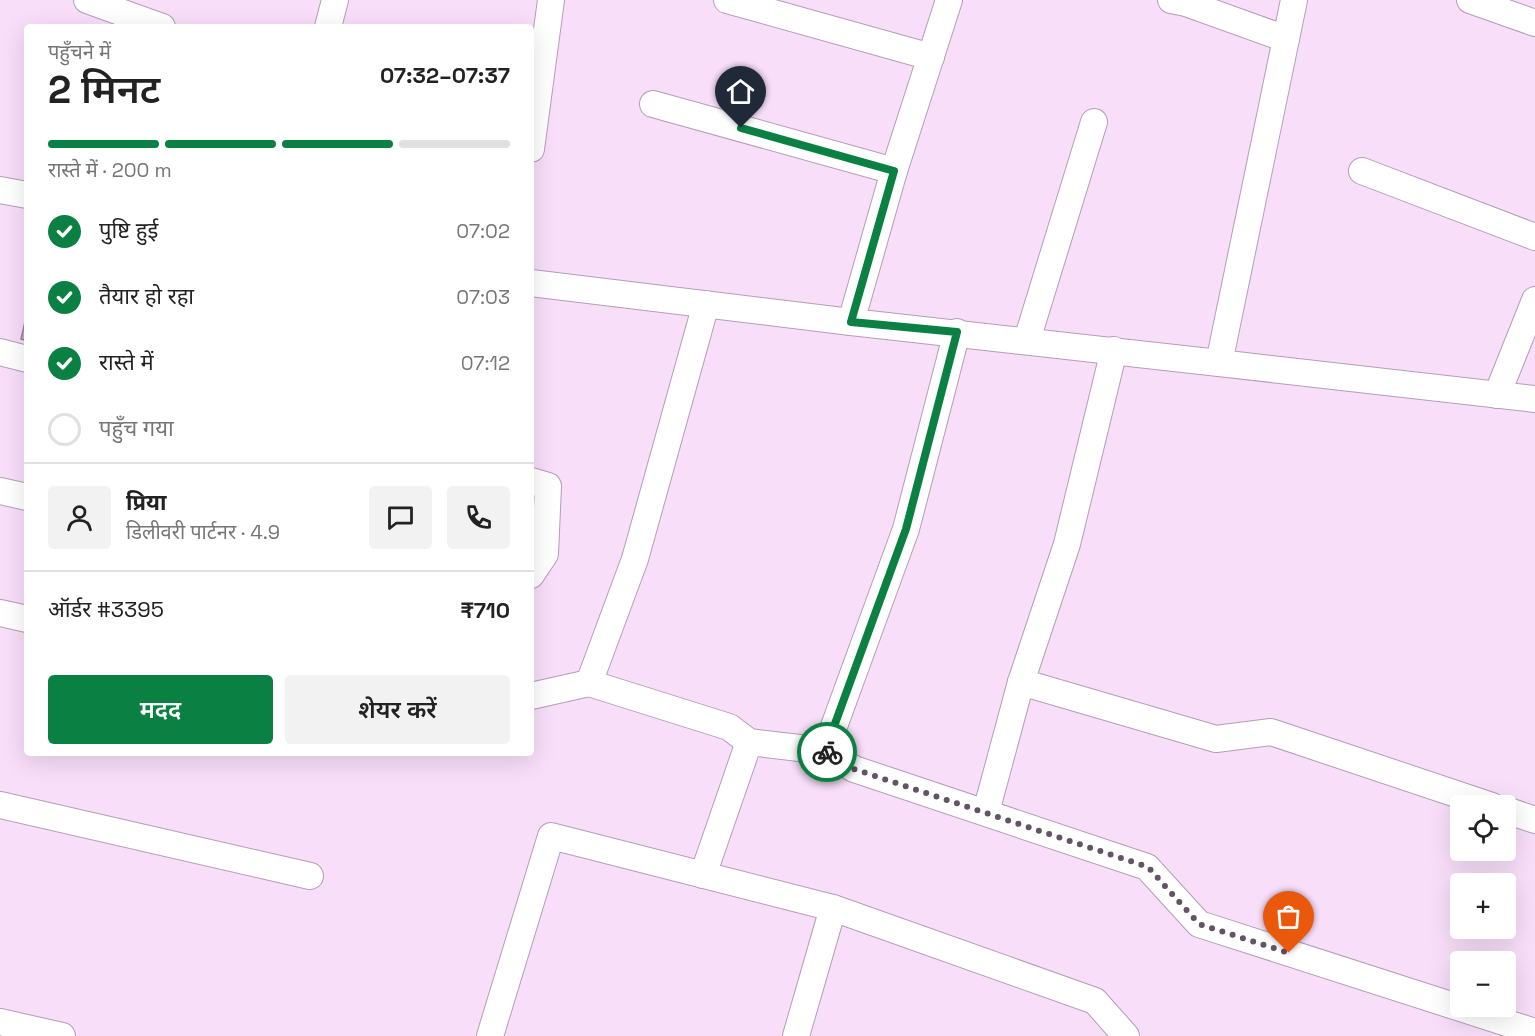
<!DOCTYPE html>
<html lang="hi">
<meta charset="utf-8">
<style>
:root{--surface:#fff;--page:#f2f2f2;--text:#222;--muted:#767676;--line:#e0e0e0;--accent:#0b8043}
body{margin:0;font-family:"Space Grotesk","Noto Sans Devanagari",sans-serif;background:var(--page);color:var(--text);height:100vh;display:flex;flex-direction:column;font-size:22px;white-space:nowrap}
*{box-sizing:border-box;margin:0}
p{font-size:20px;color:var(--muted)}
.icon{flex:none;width:33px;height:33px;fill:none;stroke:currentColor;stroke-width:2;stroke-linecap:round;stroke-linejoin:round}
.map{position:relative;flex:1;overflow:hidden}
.side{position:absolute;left:24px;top:24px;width:510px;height:732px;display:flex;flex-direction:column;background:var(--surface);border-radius:6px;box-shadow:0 6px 24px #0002}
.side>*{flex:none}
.controls{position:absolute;left:1450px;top:795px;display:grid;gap:12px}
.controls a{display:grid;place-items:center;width:66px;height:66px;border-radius:6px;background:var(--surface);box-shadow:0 6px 24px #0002;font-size:30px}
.pin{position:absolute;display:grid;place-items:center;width:51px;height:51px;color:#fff;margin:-62px -26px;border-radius:50% 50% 50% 0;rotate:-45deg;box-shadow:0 0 6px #0007}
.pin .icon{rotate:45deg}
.courier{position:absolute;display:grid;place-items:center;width:60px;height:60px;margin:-30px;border:4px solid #0b8043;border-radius:50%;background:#fff;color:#222;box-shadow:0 2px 8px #0007}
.head em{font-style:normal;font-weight:600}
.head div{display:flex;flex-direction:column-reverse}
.head{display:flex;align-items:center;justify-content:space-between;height:102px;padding:0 24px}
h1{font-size:39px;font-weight:600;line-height:45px}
.bar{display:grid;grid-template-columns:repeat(4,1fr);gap:9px 6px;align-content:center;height:72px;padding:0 24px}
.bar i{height:8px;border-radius:4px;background:var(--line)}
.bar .active{background:var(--accent)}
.bar p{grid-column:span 4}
.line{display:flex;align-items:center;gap:15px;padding:0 24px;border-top:2px solid var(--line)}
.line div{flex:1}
.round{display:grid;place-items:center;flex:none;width:63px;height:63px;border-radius:6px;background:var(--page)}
ol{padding:0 24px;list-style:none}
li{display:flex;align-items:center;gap:18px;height:66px}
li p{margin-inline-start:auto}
li .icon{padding:6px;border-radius:50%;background:var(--accent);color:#fff;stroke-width:4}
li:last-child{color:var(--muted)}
li i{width:33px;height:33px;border:3px solid var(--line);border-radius:50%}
.button{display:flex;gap:12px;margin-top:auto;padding:12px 24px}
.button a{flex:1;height:69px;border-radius:6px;background:var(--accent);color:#fff;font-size:24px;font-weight:600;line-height:69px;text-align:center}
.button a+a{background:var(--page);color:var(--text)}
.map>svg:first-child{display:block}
</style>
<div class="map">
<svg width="1535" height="1036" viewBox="0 0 1535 1036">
<rect width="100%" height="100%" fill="#f8def9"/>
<path fill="#cea2d1" stroke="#9a839c" stroke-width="1.5" d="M27 313V341L21 339Z"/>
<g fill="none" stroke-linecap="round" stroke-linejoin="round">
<g stroke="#b59db7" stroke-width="28">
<g id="street">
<path d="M87 0 162 27"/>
<path d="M727 0 931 57"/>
<path d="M1171 0 1186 3 1286 39"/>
<path d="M1294 0 1219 363 1535 399"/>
<path d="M1470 0 1535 23"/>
<path d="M328 27 335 0"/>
<path d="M653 104 894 171"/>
<path d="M531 149 551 0"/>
<path d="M1362 171 1535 237"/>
<path d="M0 190 27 195"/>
<path d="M531 283 851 322 1219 363"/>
<path d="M851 322 894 171 949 0"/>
<path d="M1027 340 1094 122"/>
<path d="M0 352 27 359"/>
<path d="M1497 395 1535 300"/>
<path d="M531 481 548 486 545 554 531 575"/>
<path d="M0 491 27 497"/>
<path d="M0 613 27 619"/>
<path d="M1021 682 1216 739 1271 732 1492 806"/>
<path d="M589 683 635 559 706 304"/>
<path d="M531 696 589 683 729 727 749 742 825 751 854 769 1147 867 1199 924 1535 1032"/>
<path d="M825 751 906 529 957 332"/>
<path d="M0 805 310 876"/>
<path d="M1506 810 1535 820"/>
<path d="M986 812 1021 682 1067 544 1114 350"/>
<path d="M703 875 749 742"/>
<path d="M833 908 1095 1001 1126 1036"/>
<path d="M0 1022 62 1036"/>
<path d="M490 1036 551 836 833 908 796 1036"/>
</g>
</g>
<use href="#street" stroke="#fff" stroke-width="26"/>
</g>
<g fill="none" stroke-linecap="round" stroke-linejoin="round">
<path stroke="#625464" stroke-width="6" stroke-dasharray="0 10.8" d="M827 752 854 769 1148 867 1199 924 1289 953"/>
<path stroke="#0b8043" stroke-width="8" d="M741 128 894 171 851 322 957 332 906 529 825 751 827 752"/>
</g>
</svg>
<div class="controls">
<a><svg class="icon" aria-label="locate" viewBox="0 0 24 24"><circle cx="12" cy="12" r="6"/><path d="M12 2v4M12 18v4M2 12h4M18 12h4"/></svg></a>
<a>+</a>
<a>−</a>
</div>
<div class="pin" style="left:1289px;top:953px;background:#ea580c"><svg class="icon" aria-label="bag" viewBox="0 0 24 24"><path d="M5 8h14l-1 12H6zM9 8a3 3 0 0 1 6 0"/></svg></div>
<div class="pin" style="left:741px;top:128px;background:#1f2937"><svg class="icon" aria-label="home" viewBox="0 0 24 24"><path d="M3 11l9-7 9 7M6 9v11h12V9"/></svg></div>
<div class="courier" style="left:827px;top:752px"><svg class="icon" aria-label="bike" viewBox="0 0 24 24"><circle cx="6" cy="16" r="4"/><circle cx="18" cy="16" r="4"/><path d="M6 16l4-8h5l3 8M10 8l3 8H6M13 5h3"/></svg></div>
<section class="side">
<div class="head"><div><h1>2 मिनट</h1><p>पहुँचने में</p></div><em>07:32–07:37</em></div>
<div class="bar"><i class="active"></i><i class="active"></i><i class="active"></i><i></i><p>रास्ते में · 200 m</p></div>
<ol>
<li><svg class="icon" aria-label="check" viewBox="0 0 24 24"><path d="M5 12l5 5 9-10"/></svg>पुष्टि हुई<p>07:02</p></li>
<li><svg class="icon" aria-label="check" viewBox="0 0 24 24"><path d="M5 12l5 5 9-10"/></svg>तैयार हो रहा<p>07:03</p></li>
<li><svg class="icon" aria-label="check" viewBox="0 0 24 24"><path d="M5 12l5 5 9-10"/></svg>रास्ते में<p>07:12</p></li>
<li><i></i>पहुँच गया</li>
</ol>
<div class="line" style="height:108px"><a class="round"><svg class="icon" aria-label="person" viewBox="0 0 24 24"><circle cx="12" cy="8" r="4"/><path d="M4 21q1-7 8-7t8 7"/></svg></a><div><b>प्रिया</b><p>डिलीवरी पार्टनर · 4.9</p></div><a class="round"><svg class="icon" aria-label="chat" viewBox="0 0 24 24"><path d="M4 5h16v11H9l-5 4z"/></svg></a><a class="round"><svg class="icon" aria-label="phone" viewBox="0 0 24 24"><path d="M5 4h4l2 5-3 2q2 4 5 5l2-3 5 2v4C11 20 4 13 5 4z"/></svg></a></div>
<div class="line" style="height:78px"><div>ऑर्डर #3395</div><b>₹710</b></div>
<div class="button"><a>मदद</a><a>शेयर करें</a></div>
</section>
</div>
